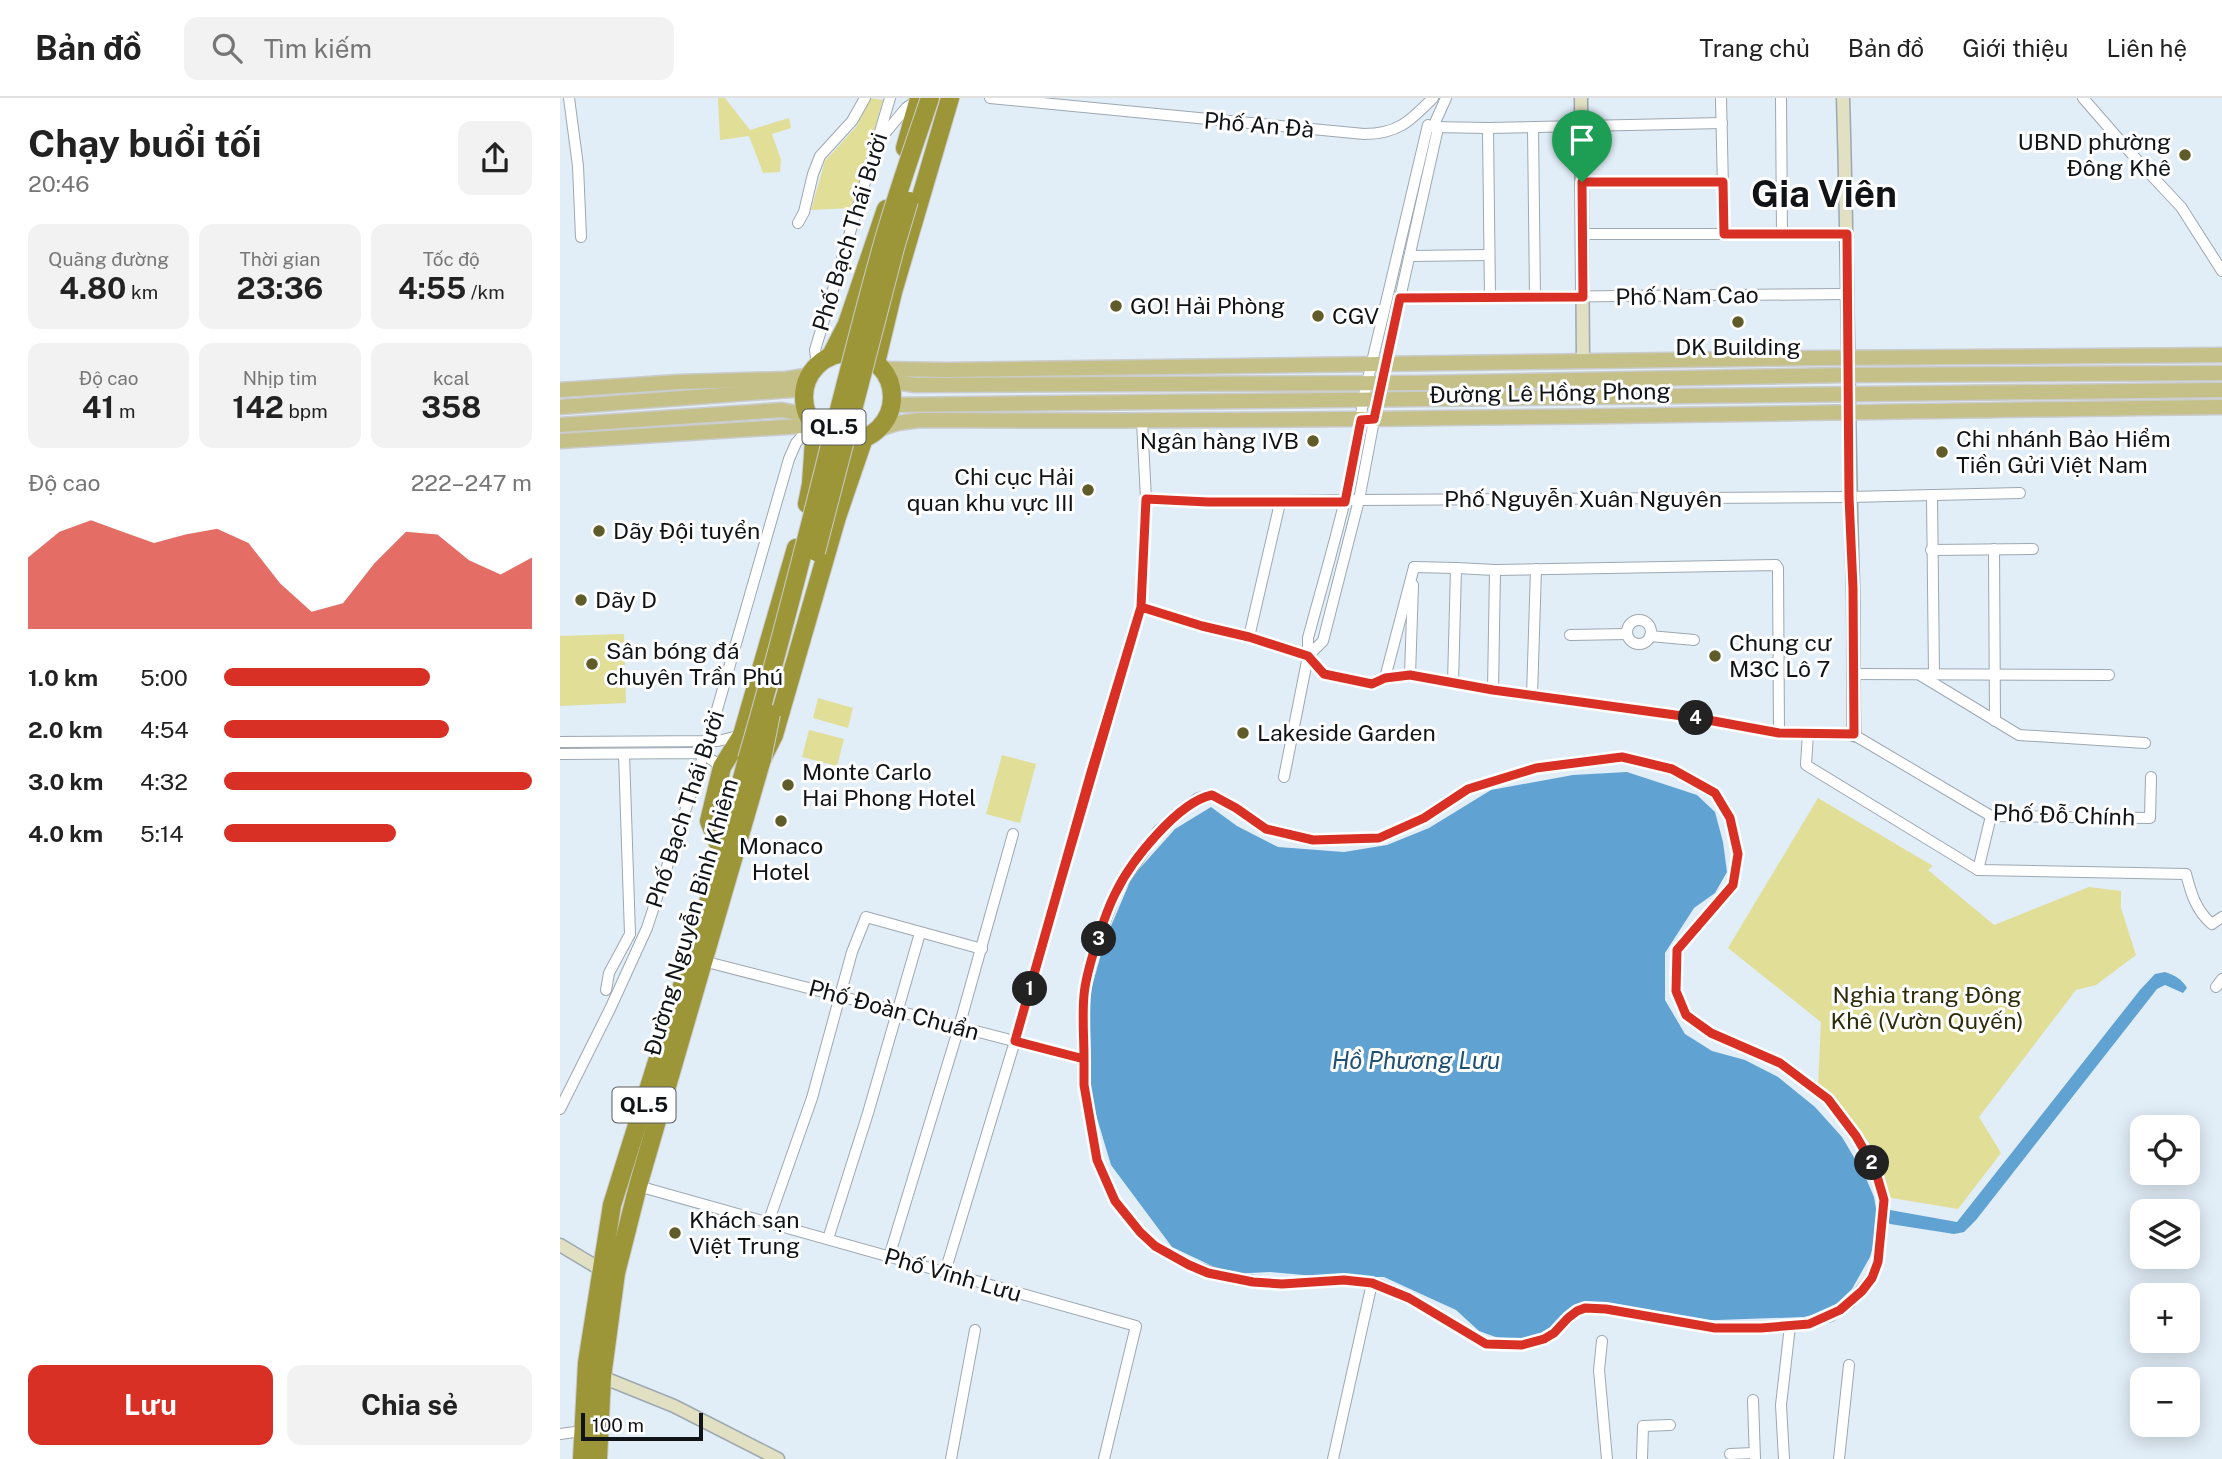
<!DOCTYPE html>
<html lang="vi">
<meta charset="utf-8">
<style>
:root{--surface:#fff;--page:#f2f2f2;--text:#222;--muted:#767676;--line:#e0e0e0;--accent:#d93025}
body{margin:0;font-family:"Public Sans",sans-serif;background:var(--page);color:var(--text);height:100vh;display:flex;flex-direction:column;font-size:26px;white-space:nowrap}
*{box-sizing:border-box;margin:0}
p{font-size:23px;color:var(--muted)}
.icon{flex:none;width:38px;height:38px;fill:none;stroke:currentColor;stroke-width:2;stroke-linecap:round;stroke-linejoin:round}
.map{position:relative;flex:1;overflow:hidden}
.side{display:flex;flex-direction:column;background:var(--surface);width:560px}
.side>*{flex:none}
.controls{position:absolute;left:1570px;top:1017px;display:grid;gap:14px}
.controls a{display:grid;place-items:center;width:70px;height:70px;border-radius:14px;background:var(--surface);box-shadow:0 4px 18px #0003;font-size:35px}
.scale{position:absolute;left:21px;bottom:18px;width:122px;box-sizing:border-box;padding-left:7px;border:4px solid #101417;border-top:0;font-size:19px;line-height:24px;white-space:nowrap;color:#101417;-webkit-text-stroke:5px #fff;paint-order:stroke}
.pin{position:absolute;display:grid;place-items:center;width:60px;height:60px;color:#fff;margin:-72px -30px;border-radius:50% 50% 50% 0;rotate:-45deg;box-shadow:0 0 7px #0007}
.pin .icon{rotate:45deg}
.km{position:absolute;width:35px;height:35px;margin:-18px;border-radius:50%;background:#222;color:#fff;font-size:19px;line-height:35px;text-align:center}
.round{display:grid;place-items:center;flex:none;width:74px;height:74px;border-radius:14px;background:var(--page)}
.overview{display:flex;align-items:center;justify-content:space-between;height:119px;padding:0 28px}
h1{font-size:38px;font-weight:700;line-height:52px}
.figures{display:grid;grid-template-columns:repeat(3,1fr);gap:10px;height:119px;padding:7px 28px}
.figures div{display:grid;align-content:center;border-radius:14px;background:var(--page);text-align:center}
.figures b{font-size:30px;font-weight:700}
.figures small{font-size:19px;font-weight:400}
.figures p{font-size:19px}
.chart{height:196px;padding:14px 28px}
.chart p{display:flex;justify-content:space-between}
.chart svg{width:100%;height:126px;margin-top:7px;fill:var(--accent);opacity:.7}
.cta{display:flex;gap:14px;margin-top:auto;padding:14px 28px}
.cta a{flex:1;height:80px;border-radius:14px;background:var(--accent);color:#fff;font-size:28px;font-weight:700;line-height:80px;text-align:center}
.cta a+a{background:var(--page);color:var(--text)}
ul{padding:0 28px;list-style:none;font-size:23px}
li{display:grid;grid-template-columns:112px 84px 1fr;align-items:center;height:52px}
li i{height:18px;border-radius:9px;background:var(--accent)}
header{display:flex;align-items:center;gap:42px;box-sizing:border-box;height:98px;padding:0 35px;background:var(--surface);border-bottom:2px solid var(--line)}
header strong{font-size:33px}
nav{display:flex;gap:38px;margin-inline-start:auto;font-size:24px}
.search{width:490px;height:63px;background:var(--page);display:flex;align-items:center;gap:18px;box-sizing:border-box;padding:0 24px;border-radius:14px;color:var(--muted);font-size:26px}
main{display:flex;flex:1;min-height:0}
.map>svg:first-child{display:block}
.green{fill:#e1de97}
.water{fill:#60a3d3}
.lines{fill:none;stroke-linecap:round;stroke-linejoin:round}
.street-casing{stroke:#9da8b1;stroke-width:12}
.secondary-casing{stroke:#9da8b1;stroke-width:15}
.primary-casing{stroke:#cacbcc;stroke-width:17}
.highway-casing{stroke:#cacbcc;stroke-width:20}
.street{stroke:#fff;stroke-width:10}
.secondary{stroke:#e1e0c3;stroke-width:12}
.primary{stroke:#c4c088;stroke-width:14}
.highway{stroke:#9c9638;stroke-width:18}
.highway-bridge-casing{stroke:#cacbcc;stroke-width:20;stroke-linecap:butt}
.highway-bridge{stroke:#9c9638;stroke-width:18}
.route-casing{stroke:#fff;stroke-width:14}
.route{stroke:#d93025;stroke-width:9}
.poi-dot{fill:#5f5c29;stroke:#fff;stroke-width:2.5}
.labels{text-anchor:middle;stroke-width:6;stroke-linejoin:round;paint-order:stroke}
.shield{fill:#fff;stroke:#585a5d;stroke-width:2}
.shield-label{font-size:21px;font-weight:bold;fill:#101417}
.street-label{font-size:23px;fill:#101417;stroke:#fff}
.poi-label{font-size:23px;fill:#101417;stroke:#fff;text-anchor:start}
.park-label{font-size:23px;fill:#2e2c09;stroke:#fff}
.water-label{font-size:24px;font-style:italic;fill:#1f5172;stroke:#fff}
.town-label{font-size:37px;font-weight:bold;fill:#101417;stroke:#fff}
</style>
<header>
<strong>Bản đồ</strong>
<div class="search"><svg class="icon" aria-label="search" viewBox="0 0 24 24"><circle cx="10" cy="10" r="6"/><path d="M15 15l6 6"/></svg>Tìm kiếm</div>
<nav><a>Trang chủ</a><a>Bản đồ</a><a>Giới thiệu</a><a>Liên hệ</a></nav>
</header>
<main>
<section class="side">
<div class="overview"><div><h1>Chạy buổi tối</h1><p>20:46</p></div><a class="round"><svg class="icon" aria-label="share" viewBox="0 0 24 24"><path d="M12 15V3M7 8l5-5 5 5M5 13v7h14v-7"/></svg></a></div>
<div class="figures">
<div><p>Quãng đường</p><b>4.80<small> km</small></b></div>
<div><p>Thời gian</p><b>23:36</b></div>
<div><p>Tốc độ</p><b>4:55<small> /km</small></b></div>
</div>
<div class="figures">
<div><p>Độ cao</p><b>41<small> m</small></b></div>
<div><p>Nhịp tim</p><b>142<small> bpm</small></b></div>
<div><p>kcal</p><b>358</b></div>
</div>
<div class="chart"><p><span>Độ cao</span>222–247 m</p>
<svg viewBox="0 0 160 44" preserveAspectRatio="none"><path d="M0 44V19L10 10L20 6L30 10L40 14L50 11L60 9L70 14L80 28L90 38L100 35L110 21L120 10L130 11L140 20L150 25L160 19V44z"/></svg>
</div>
<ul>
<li><b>1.0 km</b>5:00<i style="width:67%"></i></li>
<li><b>2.0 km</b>4:54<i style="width:73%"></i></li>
<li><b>3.0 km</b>4:32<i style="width:100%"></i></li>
<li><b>4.0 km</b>5:14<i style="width:56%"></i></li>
</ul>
<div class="cta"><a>Lưu</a><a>Chia sẻ</a></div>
</section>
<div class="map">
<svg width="1662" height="1361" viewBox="0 0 1662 1361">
<rect width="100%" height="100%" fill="#e1edf7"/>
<g class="green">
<path d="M 158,0 L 165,0 L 190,32 L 229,20 L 231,30 L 212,36 L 221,62 L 220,74 L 203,75 L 189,38 L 160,42 Z"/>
<path d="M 310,0 L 323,2 L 291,110 L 251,112 L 265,63 L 296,29 Z"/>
<path d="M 64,536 L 66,605 L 0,608 L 0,538 Z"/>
<path d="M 258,600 L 293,610 L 288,630 L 253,620 Z"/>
<path d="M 249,632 L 284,641 L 277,668 L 242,659 Z"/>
<path d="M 442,657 L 476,666 L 460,725 L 426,716 Z"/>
<path d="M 1258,700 L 1373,768 L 1368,772 L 1434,827 L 1529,789 L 1561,793 L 1561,810 L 1576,857 L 1536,887 L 1516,892 L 1419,1019 L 1441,1055 L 1398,1111 L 1326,1099 L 1308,1043 L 1258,988 L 1261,924 L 1168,850 Z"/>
</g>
<g class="water">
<path d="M 1067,674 L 1137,697 L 1155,714 L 1163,744 L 1167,774 L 1155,795 L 1134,810 L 1105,855 L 1105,902 L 1125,936 L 1152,953 L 1185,962 L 1218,979 L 1255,1009 L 1282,1039 L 1305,1078 L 1314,1099 L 1319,1127 L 1310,1159 L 1292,1191 L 1269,1213 L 1244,1219 L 1130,1223 L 1023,1206 L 986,1236 L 964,1243 L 944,1242 L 919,1233 L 896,1212 L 824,1179 L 766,1179 L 710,1174 L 669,1176 L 612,1149 L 551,1067 L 528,990 L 529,899 L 545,842 L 572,779 L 615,731 L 651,709 L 677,728 L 718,749 L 784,754 L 827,747 L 869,730 L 931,692 L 1013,677 Z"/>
<path d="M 1605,874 C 1614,877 1622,881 1627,890 L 1623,895 L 1605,887 L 1597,891 L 1416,1122 L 1404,1134 L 1394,1136 L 1330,1126 L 1324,1121 L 1324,1116 L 1330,1112 L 1397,1124 L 1580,892 L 1595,876 Z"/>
</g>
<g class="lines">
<defs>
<g id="street">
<path d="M 9,0 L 18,68 L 21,139"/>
<path d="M 430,0 L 804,36 C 838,36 850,23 873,0"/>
<path d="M 1161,0 L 1164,136"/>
<path d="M 1221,0 L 1222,137"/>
<path d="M 1523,0 L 1577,62 L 1621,109 L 1662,173"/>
<path d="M 872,29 L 928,30 L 1162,25"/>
<path d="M 873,29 L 886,0"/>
<path d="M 973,29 L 975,199"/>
<path d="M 928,30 L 930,200"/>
<path d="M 321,40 L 346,10 L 356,3"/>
<path d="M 1022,84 L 1163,84"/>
<path d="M 238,125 L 244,114 L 253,76 L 260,58 L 292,23 L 305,0"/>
<path d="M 1022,136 L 1287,136"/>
<path d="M 850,158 L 929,157"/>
<path d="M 840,200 L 1288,196"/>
<path d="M 257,268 L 255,252 L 261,232 L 330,0"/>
<path d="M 1372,397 L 1374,577"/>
<path d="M 586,401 L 648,404 L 799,402 L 1289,399 L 1460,395"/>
<path d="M 1434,451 L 1435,623"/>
<path d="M 1371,452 L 1473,451"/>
<path d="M 854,469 L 896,470 L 893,585"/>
<path d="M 896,470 L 935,472 L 933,592"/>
<path d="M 935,472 L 1216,467 L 1218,470 L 1219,635"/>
<path d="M 581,509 L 642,528 L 689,539 L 748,558 L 764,576 L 812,586 L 825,580 L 850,577 L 933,592 L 1137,620 L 1219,635 L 1294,637 L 1431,718 L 1590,720 L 1591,679"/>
<circle cx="1079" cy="534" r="12"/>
<path d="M 1010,537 L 1067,536"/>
<path d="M 1090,538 L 1134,542"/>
<path d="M 689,539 L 720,405"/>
<path d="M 748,558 L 763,543 L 799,402 L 821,285 L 878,30"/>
<path d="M 1293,576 L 1549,577"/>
<path d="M 850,577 L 853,487"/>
<path d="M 1360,577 L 1459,637 L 1585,645"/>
<path d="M 825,580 L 854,469"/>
<path d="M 972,598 L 976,471"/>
<path d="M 1248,635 L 1246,667 L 1418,772 L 1626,776 C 1631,795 1636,813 1652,826 L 1662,819"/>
<path d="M 0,644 L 158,643 L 182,637"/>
<path d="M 0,656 L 142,655 L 162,669"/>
<path d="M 1062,659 L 1112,671 L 1155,695 L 1170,720 L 1178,756 L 1173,787 L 1117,852 L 1116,893 L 1126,917 L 1151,935 L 1220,965 L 1268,1001 L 1295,1038 L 1316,1071 L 1324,1102 L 1318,1164 L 1312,1179 L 1290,1205 L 1271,1218 L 1249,1225 L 1201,1230 L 1155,1230 L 1046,1211 L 1025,1210 L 1017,1213 L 994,1235 L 984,1241 L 962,1247 L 926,1246 L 849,1200 L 820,1187 L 784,1182 L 721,1186 L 671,1180 L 629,1167 L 595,1148 L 580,1134 L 555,1103 L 537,1062 L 524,987 L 524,895 L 535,851 L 556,794 L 598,733 L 638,700 L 652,697 L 676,710 L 706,731 L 753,742 L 819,740 L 864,720 L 908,691 L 976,670 Z"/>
<path d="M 724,679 L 748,558 L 748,540 C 769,462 794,383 803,302 L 868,27"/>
<path d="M 1418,772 L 1431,718"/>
<path d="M 143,863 L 524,961"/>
<path d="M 1656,889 L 1662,881"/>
<path d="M 46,892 L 49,875 L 70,836 L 64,656"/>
<path d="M 0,1011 L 50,911 L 87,830 L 148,643 L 229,361 L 236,345 L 253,326"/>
<path d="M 78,1088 L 576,1228 L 544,1361"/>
<path d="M 208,1125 L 252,1000 L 292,854 L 306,819 L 422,851"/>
<path d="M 268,1141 L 308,1015 L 360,835"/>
<path d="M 329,1159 L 399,929 L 453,736"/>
<path d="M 385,1174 L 455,943 L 531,674 L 581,509 L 586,401 L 582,323"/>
<path d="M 1042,1243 L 1039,1272 L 1047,1361"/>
<path d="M 1193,1302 L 1195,1361"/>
<path d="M 0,1336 L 22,1333"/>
<path d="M 1170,1356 L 1194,1355"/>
<path d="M 391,1361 L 415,1232"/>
<path d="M 773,1361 L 812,1185"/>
<path d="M 1082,1361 L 1083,1328 L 1110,1327"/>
<path d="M 1224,1361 L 1221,1307 L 1230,1228"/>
<path d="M 1279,1361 L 1289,1267"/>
</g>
<g id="secondary">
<path d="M 1021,0 L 1023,263"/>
<path d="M 1283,0 C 1288,163 1288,325 1293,488 C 1294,537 1293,587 1294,637"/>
<path d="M 0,1147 L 40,1171"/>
<path d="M 42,1279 L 114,1308 L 218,1361"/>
</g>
<g id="primary">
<path d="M 323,271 L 387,272 L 1258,260 L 1662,257"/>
<path d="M 329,283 L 355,287 L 859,285 L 1288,277 L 1662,275"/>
<path d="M 0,292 L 119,284 L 226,281 L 251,277"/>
<path d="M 332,307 L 1662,292"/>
<path d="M 0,309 L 245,291"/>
<path d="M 0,327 L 222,312 L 237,315 L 250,321"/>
<path d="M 319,331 L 338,325 L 360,322 C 794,325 1228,314 1662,309"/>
<path d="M 0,343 L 242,328 L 252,324"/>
</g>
<g id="highway">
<path d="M 345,50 L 359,0"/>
<circle cx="288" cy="299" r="44"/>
<path d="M 270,259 L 287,226 L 326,111"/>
<path d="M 316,265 L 333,194 L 390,0"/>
<path d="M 247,406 L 251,386 L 255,328"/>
<path d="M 162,755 L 149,723 L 162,669 L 182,637"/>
<path d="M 22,1361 L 27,1265 L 52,1107 L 105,938 L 136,847 L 168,734 L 187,661 L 182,637 L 236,450"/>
<path d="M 38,1361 L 42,1279 L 56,1175 L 78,1088 L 202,661 L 214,637 L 277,419 L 304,340"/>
</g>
</defs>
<use href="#street" class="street-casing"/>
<use href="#secondary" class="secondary-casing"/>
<use href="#primary" class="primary-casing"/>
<use href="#highway" class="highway-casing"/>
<use href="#street" class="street"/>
<use href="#secondary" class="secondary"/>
<use href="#primary" class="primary"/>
<use href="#highway" class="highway"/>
<defs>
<g id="highway-bridge">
<path d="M 256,454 L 335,150 L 349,103"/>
<path d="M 187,661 C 237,492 274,321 321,152 C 335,101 353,50 370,0"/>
<path d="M 202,661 L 211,616"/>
</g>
</defs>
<use href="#highway-bridge" class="highway-bridge-casing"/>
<use href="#highway-bridge" class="highway-bridge"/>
</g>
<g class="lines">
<defs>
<path id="route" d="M 1022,84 L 1023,199 L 840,200 L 814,321 L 801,322 L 785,404 L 648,404 L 586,401 L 581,509 L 531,674 L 455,943 L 524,961 L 524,987 L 537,1062 L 555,1103 L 580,1134 L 595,1148 L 629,1167 L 648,1175 L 693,1184 L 722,1186 L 784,1182 L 812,1185 L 849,1200 L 926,1246 L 962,1247 L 984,1241 L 994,1235 L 1008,1220 L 1017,1213 L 1025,1210 L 1046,1211 L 1155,1230 L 1201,1230 L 1249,1226 L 1280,1212 L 1302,1193 L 1312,1180 L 1318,1164 L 1324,1102 L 1315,1071 L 1296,1038 L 1268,1001 L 1220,965 L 1151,935 L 1126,917 L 1116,893 L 1117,852 L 1173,787 L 1178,756 L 1170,720 L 1155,695 L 1112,671 L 1062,659 L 976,670 L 908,691 L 864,720 L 819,740 L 753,742 L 706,731 L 676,710 L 652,697 C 618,704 571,763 556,794 C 545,815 526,873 524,897 C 522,918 524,940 524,961 L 455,943 C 496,798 538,654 581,509 L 642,528 L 689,539 L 748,558 L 764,576 L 812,586 L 825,580 L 850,577 L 933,592 L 1137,620 L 1219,635 L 1294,636 L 1293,490 L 1289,399 L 1287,136 L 1164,136 L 1163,84 L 1022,84"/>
</defs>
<use href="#route" class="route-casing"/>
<use href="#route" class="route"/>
</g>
<g class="poi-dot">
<circle cx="1625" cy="57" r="7"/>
<circle cx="556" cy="208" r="7"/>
<circle cx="758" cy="218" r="7"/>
<circle cx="1178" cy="224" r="7"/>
<circle cx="753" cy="343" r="7"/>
<circle cx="1382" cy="354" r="7"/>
<circle cx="528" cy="392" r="7"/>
<circle cx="39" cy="433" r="7"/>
<circle cx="21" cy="502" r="7"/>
<circle cx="1155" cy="558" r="7"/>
<circle cx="32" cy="566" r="7"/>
<circle cx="683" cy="635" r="7"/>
<circle cx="228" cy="687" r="7"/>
<circle cx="221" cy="723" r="7"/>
<circle cx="115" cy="1135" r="7"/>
</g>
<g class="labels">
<g class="shield">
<rect x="242.5" y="311.5" width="63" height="35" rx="5"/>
<rect x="52.5" y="989.5" width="63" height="35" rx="5"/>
</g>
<g class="shield-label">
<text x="274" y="336">QL.5</text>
<text x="84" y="1014">QL.5</text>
</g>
<g class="street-label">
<text transform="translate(699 27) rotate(5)" y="8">Phố An Đà</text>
<text transform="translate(290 134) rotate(-73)" y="8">Phố Bạch Thái Bưởi</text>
<text transform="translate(1127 198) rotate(-1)" y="8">Phố Nam Cao</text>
<text transform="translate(990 295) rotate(-1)" y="8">Đường Lê Hồng Phong</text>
<text x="1023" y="409">Phố Nguyễn Xuân Nguyên</text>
<text transform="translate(125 711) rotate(-72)" y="8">Phố Bạch Thái Bưởi</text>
<text transform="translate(1504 717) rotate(2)" y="8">Phố Đỗ Chính</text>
<text transform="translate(131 819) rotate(-74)" y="8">Đường Nguyễn Bỉnh Khiêm</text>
<text transform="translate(334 912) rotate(15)" y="8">Phố Đoàn Chuẩn</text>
<text transform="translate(393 1177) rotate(16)" y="8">Phố Vĩnh Lưu</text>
</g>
<g class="poi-label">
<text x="1611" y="52" text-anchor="end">UBND phường<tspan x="1611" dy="26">Đông Khê</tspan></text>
<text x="570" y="216">GO! Hải Phòng</text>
<text x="772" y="226">CGV</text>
<text x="1178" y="257" text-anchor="middle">DK Building</text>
<text x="1396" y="349">Chi nhánh Bảo Hiểm<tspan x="1396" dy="26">Tiền Gửi Việt Nam</tspan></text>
<text x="739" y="351" text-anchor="end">Ngân hàng IVB</text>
<text x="514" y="387" text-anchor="end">Chi cục Hải<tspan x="514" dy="26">quan khu vực III</tspan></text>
<text x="53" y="441">Dãy Đội tuyển</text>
<text x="35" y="510">Dãy D</text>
<text x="1169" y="553">Chung cư<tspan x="1169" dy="26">M3C Lô 7</tspan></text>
<text x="46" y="561">Sân bóng đá<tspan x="46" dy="26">chuyên Trần Phú</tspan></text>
<text x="697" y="643">Lakeside Garden</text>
<text x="242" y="682">Monte Carlo<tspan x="242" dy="26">Hai Phong Hotel</tspan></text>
<text x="221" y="756" text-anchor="middle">Monaco<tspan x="221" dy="26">Hotel</tspan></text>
<text x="129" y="1130">Khách sạn<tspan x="129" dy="26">Việt Trung</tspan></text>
</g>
<g class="park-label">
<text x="1367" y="905">Nghia trang Đông<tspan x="1367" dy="26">Khê (Vườn Quyến)</tspan></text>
</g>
<g class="water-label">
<text x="856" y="971">Hồ Phương Lưu</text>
</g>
<g class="town-label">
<text x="1264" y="109">Gia Viên</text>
</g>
</g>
</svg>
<div class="controls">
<a><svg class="icon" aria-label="locate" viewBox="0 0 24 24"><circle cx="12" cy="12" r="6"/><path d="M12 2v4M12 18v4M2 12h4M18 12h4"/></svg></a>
<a><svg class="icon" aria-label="layers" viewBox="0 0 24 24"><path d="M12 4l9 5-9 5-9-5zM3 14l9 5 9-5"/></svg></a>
<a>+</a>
<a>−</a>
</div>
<div class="scale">100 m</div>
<div class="pin" style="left:1022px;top:84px;background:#1e9e55"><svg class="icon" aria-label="arrive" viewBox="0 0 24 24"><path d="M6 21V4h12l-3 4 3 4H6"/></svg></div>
<b class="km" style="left:470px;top:891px">1</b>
<b class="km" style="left:1312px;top:1065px">2</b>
<b class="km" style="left:539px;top:841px">3</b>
<b class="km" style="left:1136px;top:620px">4</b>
</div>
</main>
